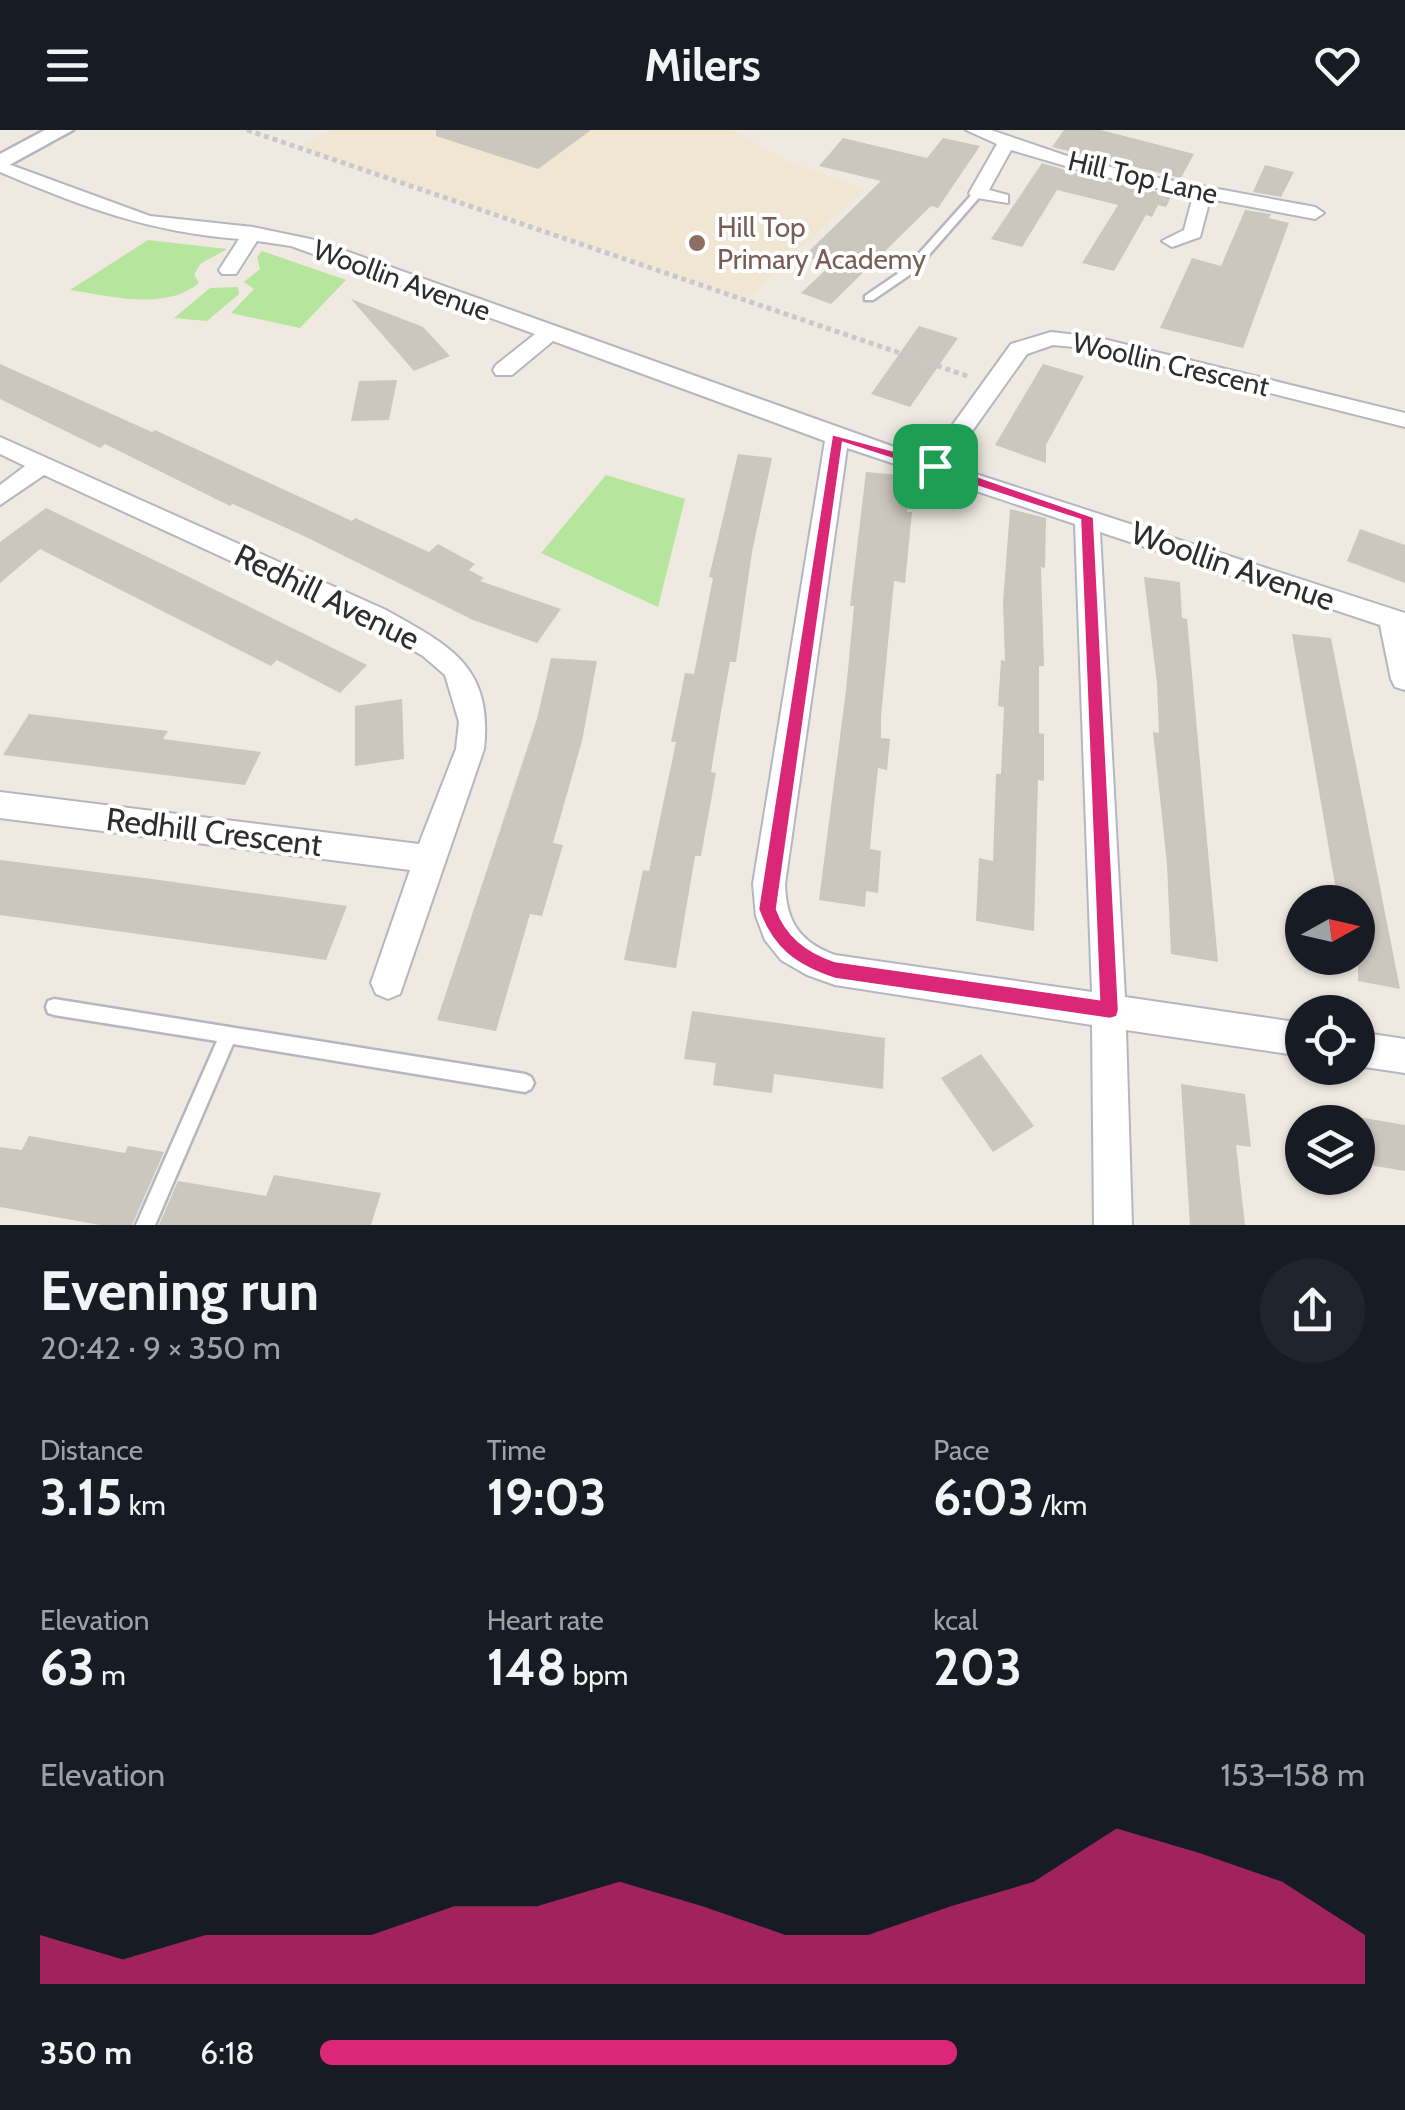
<!DOCTYPE html>
<meta charset="utf-8">
<style>
:root{--surface:#171b24;--page:#20242c;--text:#f1f3f6;--muted:#9ea1a6;--accent:#db2777}
body{margin:0;font-family:Cabin,sans-serif;background:var(--page);color:var(--text);height:100vh;display:flex;flex-direction:column;font-size:38px;white-space:nowrap}
*{box-sizing:border-box;margin:0}
p{font-size:32px;color:var(--muted)}
.icon{flex:none;width:55px;height:55px;fill:none;stroke:currentColor;stroke-width:2;stroke-linecap:round;stroke-linejoin:round}
.map{position:relative;height:1095px;overflow:hidden}
.panel{display:flex;flex-direction:column;background:var(--surface);flex:1}
.panel>*{flex:none}
.needle{width:65px;rotate:82deg}
.buttons{position:absolute;left:1285px;top:755px;display:grid;gap:20px}
.buttons a{display:grid;place-items:center;width:90px;height:90px;border-radius:50%;background:var(--surface);box-shadow:0 2px 8px #0004;font-size:50px}
.pin{position:absolute;display:grid;place-items:center;width:85px;height:85px;color:#fff;margin:-42px;border-radius:20px;box-shadow:0 5px 15px #0006}
.round{display:grid;place-items:center;flex:none;width:105px;height:105px;border-radius:52px;background:var(--page)}
.head{display:flex;align-items:center;justify-content:space-between;height:170px;padding:0 40px}
h1{font-size:55px;font-weight:700;line-height:75px}
.stats{display:grid;grid-template-columns:repeat(3,1fr);gap:15px;height:170px;padding:10px 40px}
.stats div{display:grid;align-content:center}
.stats b{font-size:50px;font-weight:700}
.stats small{font-size:28px;font-weight:400}
.stats p{font-size:28px}
.chart{height:280px;padding:20px 40px}
.chart p{display:flex;justify-content:space-between}
.chart svg{width:100%;height:180px;margin-top:10px;fill:var(--accent);opacity:.7}
ul{padding:0 40px;list-style:none;font-size:32px}
li{display:grid;grid-template-columns:160px 120px 1fr;align-items:center;height:75px}
li i{height:25px;border-radius:12px;background:var(--accent)}
header{display:flex;justify-content:space-between;align-items:center;height:130px;padding:0 40px;background:var(--surface);font-size:45px;font-weight:700}
.map>svg:first-child{display:block}
.education{fill:#f0e6d1}
.green{fill:#b6e59e}
.building{fill:#cbc7bf}
.lines{fill:none;stroke-linecap:round;stroke-linejoin:round}
.service-casing{stroke:#b4b7c1;stroke-width:5}
.minor-casing{stroke:#b4b7c1;stroke-width:4}
.tertiary-casing{stroke:#b4b7c1;stroke-width:5}
.path{stroke:#c9c9c9;stroke-width:5;stroke-dasharray:5 4;stroke-linecap:butt}
.service{fill:#fff;fill-rule:evenodd}
.minor{fill:#fff;fill-rule:evenodd}
.tertiary{fill:#fff;fill-rule:evenodd}
.route{fill:#db2777;stroke:#fff;stroke-width:2.5;fill-rule:evenodd}
.education-dot{fill:#8d6e63;stroke:#fff;stroke-width:4}
.labels{text-anchor:middle;stroke-width:8;stroke-linejoin:round;paint-order:stroke}
.far-street-label{font-size:28px;fill:#2e2e2e;stroke:#fff}
.far-education-label{font-size:28px;fill:#785e54;stroke:#fff;text-anchor:start}
.street-label{font-size:32px;fill:#2e2e2e;stroke:#fff}
</style>
<header><svg class="icon" aria-label="menu" viewBox="0 0 24 24"><path d="M4 6h16M4 12h16M4 18h16"/></svg>Milers<svg class="icon" aria-label="heart" viewBox="0 0 24 24"><path d="M12 20l-8-8c-3-5 5-10 8-4 3-6 11-1 8 4z"/></svg></header>
<div class="map">
<svg width="1405" height="1095" viewBox="0 0 1405 1095">
<rect width="100%" height="100%" fill="#efe9e1"/>
<path class="education" d="M 330,0 L 731,0 L 789,32 L 864,59 L 748,168 L 301,17 Z"/>
<g class="green">
<path d="M 148,110 L 227,119 L 200,134 L 194,145 L 199,153 C 166,181 109,166 70,160 Z"/>
<path d="M 262,121 L 346,150 L 300,198 L 231,183 L 254,159 L 244,152 L 260,139 L 257,127 Z"/>
<path d="M 238,157 L 239,164 L 207,191 L 174,188 L 210,158 Z"/>
<path d="M 606,345 L 685,369 L 658,477 L 541,423 Z"/>
</g>
<g class="building">
<path d="M 436,0 L 591,0 L 538,39 L 436,6 Z"/>
<path d="M 1064,0 L 1101,0 L 1194,24 L 1181,48 L 1052,17 Z"/>
<path d="M 843,8 L 927,28 L 943,8 L 980,16 L 938,78 L 931,76 L 831,174 L 801,163 L 831,135 L 804,126 L 881,51 L 819,36 Z"/>
<path d="M 1042,33 L 1092,48 L 1172,65 L 1166,77 L 1158,75 L 1152,87 L 1146,85 L 1114,141 L 1082,133 L 1118,75 L 1057,60 L 1022,117 L 991,109 Z"/>
<path d="M 1265,35 L 1294,42 L 1281,67 L 1253,62 Z"/>
<path d="M 1245,80 L 1271,84 L 1269,88 L 1289,93 L 1243,218 L 1160,198 L 1192,128 L 1221,136 Z"/>
<path d="M 351,169 L 423,197 L 450,226 L 414,241 Z"/>
<path d="M 919,196 L 958,208 L 910,277 L 871,264 Z"/>
<path d="M 0,234 L 152,302 L 155,300 L 352,391 L 355,388 L 429,422 L 438,414 L 475,434 L 469,440 L 484,448 L 480,451 L 561,479 L 537,513 L 473,490 L 304,406 L 233,374 L 230,376 L 105,314 L 100,318 L 0,269 Z"/>
<path d="M 1043,234 L 1084,246 L 1046,315 L 1046,333 L 995,315 Z"/>
<path d="M 397,250 L 389,290 L 351,291 L 359,251 Z"/>
<path d="M 738,324 L 772,328 L 752,422 L 736,532 L 730,532 L 721,582 L 711,642 L 716,643 L 701,726 L 695,726 L 676,838 L 624,830 L 643,740 L 649,741 L 676,612 L 671,612 L 685,543 L 694,544 L 713,448 L 709,447 Z"/>
<path d="M 866,342 L 900,345 L 898,371 L 908,372 L 907,382 L 912,382 L 905,453 L 894,451 L 881,586 L 881,608 L 890,609 L 887,640 L 878,638 L 872,695 L 870,719 L 881,721 L 878,763 L 866,761 L 865,777 L 819,770 L 846,560 L 854,476 L 850,476 Z"/>
<path d="M 46,378 L 183,444 L 367,535 L 340,563 L 277,530 L 271,536 L 40,419 L 0,453 L 0,412 Z"/>
<path d="M 1010,379 L 1046,388 L 1045,438 L 1041,437 L 1044,536 L 1039,536 L 1039,603 L 1044,604 L 1044,651 L 1038,650 L 1034,801 L 976,791 L 979,728 L 993,731 L 996,644 L 1001,644 L 1004,577 L 998,576 L 1001,530 L 1005,531 L 1003,472 Z"/>
<path d="M 1360,399 L 1405,415 L 1405,453 L 1347,431 Z"/>
<path d="M 1144,447 L 1180,452 L 1182,488 L 1187,489 L 1218,832 L 1171,824 L 1167,734 L 1153,602 L 1159,603 L 1157,553 Z"/>
<path d="M 1292,504 L 1331,508 L 1400,859 L 1358,851 L 1358,772 L 1338,772 Z"/>
<path d="M 551,528 L 597,531 L 582,611 L 553,713 L 563,715 L 542,786 L 530,784 L 496,901 L 437,890 L 537,589 Z"/>
<path d="M 402,569 L 404,629 L 355,636 L 355,576 Z"/>
<path d="M 29,584 L 168,601 L 163,609 L 261,622 L 245,655 L 3,625 Z"/>
<path d="M 0,730 L 152,749 L 347,776 L 326,830 L 0,785 Z"/>
<path d="M 692,881 L 885,908 L 883,959 L 774,944 L 772,963 L 713,955 L 716,933 L 684,929 Z"/>
<path d="M 981,924 L 1034,996 L 993,1022 L 941,948 Z"/>
<path d="M 1181,954 L 1245,964 L 1251,1017 L 1236,1015 L 1245,1095 L 1190,1095 Z"/>
<path d="M 1358,987 L 1405,995 L 1405,1041 L 1358,1033 Z"/>
<path d="M 29,1006 L 125,1023 L 128,1016 L 164,1022 L 132,1095 L 100,1095 L 0,1077 L 0,1017 L 22,1020 Z"/>
<path d="M 274,1045 L 381,1063 L 371,1095 L 159,1095 L 178,1051 L 266,1066 Z"/>
</g>
<g class="lines">
<defs>
<g id="service">
<path d="M 975,61 L 983,63 L 914,142 L 873,170 L 865,170 L 865,166 L 906,138 Z"/>
<path d="M 54,869 L 525,944 L 531,947 L 534,953 L 531,959 L 525,962 L 233,914 L 155,1095 L 136,1095 L 217,911 L 54,885 L 48,883 L 46,877 L 48,871 Z"/>
</g>
<g id="minor">
<path d="M 966,0 L 991,0 L 1064,25 L 1142,45 L 1315,77 L 1324,83 L 1315,89 L 1210,69 L 1200,107 L 1172,117 L 1162,111 L 1184,100 L 1193,66 L 1093,44 L 1011,20 L 989,60 L 1008,65 L 1008,73 L 971,67 L 969,63 L 997,14 Z"/>
<path d="M 0,31 L 150,86 L 253,97 L 315,110 L 928,329 L 1011,214 L 1051,202 L 1095,207 L 1405,283 L 1405,297 L 1095,219 L 1053,215 L 1027,224 L 948,335 L 1405,483 L 1405,560 L 1395,557 L 1391,549 L 1380,495 L 1100,402 L 1125,867 L 1302,893 L 1302,926 L 1126,900 L 1132,1095 L 1094,1095 L 1092,895 L 835,855 L 807,845 L 781,830 L 765,810 L 756,786 L 753,754 L 825,311 L 553,211 L 512,245 L 496,245 L 493,240 L 496,235 L 535,204 L 291,116 L 257,111 L 236,144 L 222,144 L 219,140 L 239,109 C 149,102 83,77 0,42 ZM 847,318 L 1075,394 L 1092,862 L 835,825 C 799,812 786,791 785,754 Z"/>
<path d="M 0,307 L 386,480 C 450,516 493,536 484,619 L 400,864 L 388,869 L 376,864 L 371,853 L 410,740 L 0,688 L 0,662 L 419,714 L 456,619 L 459,592 L 445,545 L 423,526 L 368,494 L 44,345 L 0,375 L 0,355 L 25,336 L 0,324 Z"/>
<path d="M 1358,902 L 1405,909 L 1405,943 L 1358,936 Z"/>
</g>
<path id="tertiary" d="M 45,0 L 73,0 L 0,40 L 0,24 Z"/>
</defs>
<use href="#service" class="service-casing"/>
<use href="#minor" class="minor-casing"/>
<use href="#tertiary" class="tertiary-casing"/>
<path class="path" d="M 247,0 L 970,247"/>
<use href="#service" class="service"/>
<use href="#minor" class="minor"/>
<use href="#tertiary" class="tertiary"/>
</g>
<path class="route" d="M 832,304 L 940,333 L 1094,387 L 1119,880 L 1117,887 L 1110,889 L 835,849 C 796,836 772,819 758,779 ZM 843,313 L 1080,390 L 1099,869 L 835,831 C 808,822 787,807 777,779 Z"/>
<circle class="education-dot" cx="697" cy="113" r="10"/>
<g class="labels">
<g class="far-street-label">
<text transform="translate(1143 47) rotate(13)" y="10">Hill Top Lane</text>
<text transform="translate(402 150) rotate(20)" y="10">Woollin Avenue</text>
<text transform="translate(1171 234) rotate(13)" y="10">Woollin Crescent</text>
</g>
<g class="far-education-label">
<text x="717" y="107">Hill Top<tspan x="717" dy="32">Primary Academy</tspan></text>
</g>
<g class="street-label">
<text transform="translate(1233 436) rotate(19)" y="11">Woollin Avenue</text>
<text transform="translate(327 467) rotate(26)" y="11">Redhill Avenue</text>
<text transform="translate(214 702) rotate(7)" y="11">Redhill Crescent</text>
</g>
</g>
</svg>
<div class="buttons">
<a><svg class="needle" viewBox="-14 -14 28 28"><path d="M0-13l5 13h-10z" fill="#e53935"/><path d="M0 13l5-13h-10z" fill="#9ea1a6"/></svg></a>
<a><svg class="icon" aria-label="locate" viewBox="0 0 24 24"><circle cx="12" cy="12" r="6"/><path d="M12 2v4M12 18v4M2 12h4M18 12h4"/></svg></a>
<a><svg class="icon" aria-label="layers" viewBox="0 0 24 24"><path d="M12 4l9 5-9 5-9-5zM3 14l9 5 9-5"/></svg></a>
</div>
<div class="pin" style="left:935px;top:336px;background:#1e9e55"><svg class="icon" aria-label="arrive" viewBox="0 0 24 24"><path d="M6 21V4h12l-3 4 3 4H6"/></svg></div>
</div>
<section class="panel">
<div class="head"><div><h1>Evening run</h1><p>20:42 · 9 × 350 m</p></div><a class="round"><svg class="icon" aria-label="share" viewBox="0 0 24 24"><path d="M12 15V3M7 8l5-5 5 5M5 13v7h14v-7"/></svg></a></div>
<div class="stats">
<div><p>Distance</p><b>3.15<small> km</small></b></div>
<div><p>Time</p><b>19:03</b></div>
<div><p>Pace</p><b>6:03<small> /km</small></b></div>
</div>
<div class="stats">
<div><p>Elevation</p><b>63<small> m</small></b></div>
<div><p>Heart rate</p><b>148<small> bpm</small></b></div>
<div><p>kcal</p><b>203</b></div>
</div>
<div class="chart"><p><span>Elevation</span>153–158 m</p>
<svg viewBox="0 0 160 44" preserveAspectRatio="none"><path d="M0 44V32L10 38L20 32L30 32L40 32L50 25L60 25L70 19L80 25L90 32L100 32L110 25L120 19L130 6L140 12L150 19L160 32V44z"/></svg>
</div>
<ul>
<li><b>350 m</b>6:18<i style="width:61%"></i></li>
</ul>
</section>
